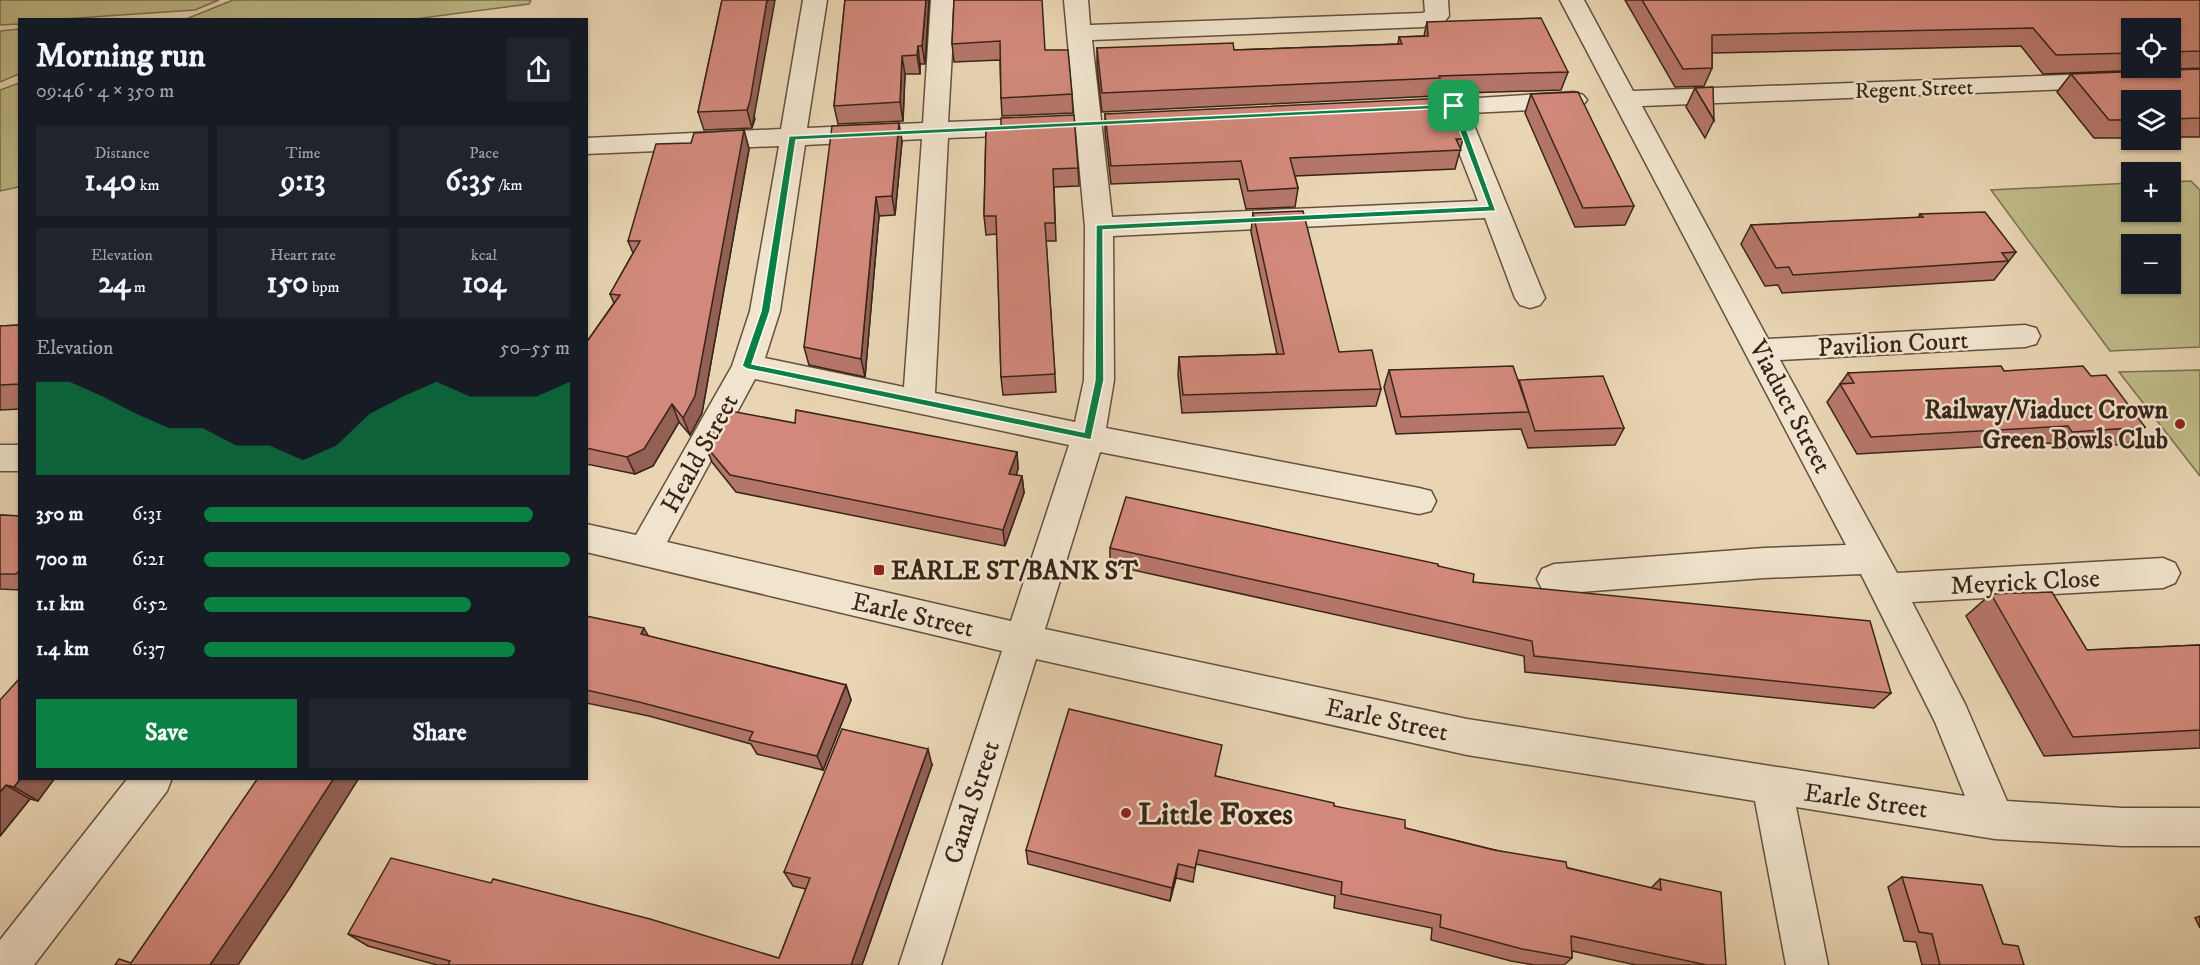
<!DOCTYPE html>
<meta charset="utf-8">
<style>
:root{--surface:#171b24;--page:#20242c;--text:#f1f3f6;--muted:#9ea1a6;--accent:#0b8043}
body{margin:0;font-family:"IM FELL DW Pica",serif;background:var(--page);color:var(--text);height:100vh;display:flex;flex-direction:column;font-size:22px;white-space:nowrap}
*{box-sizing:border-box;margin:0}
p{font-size:20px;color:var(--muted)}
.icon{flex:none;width:33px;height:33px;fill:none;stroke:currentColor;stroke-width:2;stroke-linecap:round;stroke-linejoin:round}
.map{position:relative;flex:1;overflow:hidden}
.drawer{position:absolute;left:18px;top:18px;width:570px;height:762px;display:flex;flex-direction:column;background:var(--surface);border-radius:0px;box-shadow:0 2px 4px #0004}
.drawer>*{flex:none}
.controls{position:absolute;left:2121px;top:18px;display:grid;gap:12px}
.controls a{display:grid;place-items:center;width:60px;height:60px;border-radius:0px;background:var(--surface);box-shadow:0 2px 4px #0004;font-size:30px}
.pin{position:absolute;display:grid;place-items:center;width:51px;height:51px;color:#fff;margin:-26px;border-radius:12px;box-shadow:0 3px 9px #0006}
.round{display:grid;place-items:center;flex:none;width:63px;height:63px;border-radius:0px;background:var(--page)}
.headline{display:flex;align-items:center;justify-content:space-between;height:102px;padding:0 18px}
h1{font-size:33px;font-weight:700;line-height:45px}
.figures{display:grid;grid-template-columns:repeat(3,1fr);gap:9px;height:102px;padding:6px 18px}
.figures div{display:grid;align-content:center;border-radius:0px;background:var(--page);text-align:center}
.figures b{font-size:30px;font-weight:700}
.figures small{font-size:16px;font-weight:400}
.figures p{font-size:16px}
.chart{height:168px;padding:12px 18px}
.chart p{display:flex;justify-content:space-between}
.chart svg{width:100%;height:108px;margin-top:6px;fill:var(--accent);opacity:.7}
.primary-button{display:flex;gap:12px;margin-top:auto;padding:12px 18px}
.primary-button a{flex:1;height:69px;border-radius:0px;background:var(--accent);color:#fff;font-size:24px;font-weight:700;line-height:69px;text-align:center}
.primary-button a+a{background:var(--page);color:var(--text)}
ul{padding:0 18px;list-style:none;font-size:20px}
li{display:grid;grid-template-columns:96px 72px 1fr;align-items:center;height:45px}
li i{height:15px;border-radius:8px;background:var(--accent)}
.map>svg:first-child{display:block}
.green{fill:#bebb88;stroke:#7b7050;stroke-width:1.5;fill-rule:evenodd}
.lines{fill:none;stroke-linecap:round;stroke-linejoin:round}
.minor-casing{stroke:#64503f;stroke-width:3}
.minor{fill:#f1e4ce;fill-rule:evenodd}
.wall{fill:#b5766a;stroke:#382418;stroke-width:1.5;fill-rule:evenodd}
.shaded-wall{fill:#936056;stroke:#382418;stroke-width:1.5}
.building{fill:#d2897b;stroke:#382418;stroke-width:1.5}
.route{fill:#0b8043;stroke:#fff;stroke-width:1.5;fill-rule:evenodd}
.poi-dot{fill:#8f2418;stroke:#f1e4ce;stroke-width:2}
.labels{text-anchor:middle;stroke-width:5;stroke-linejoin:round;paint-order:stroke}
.far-street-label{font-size:22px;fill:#382418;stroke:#f1e4ce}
.street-label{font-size:26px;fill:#382418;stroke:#f1e4ce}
.poi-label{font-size:26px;font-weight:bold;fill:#382418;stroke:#f1e4ce;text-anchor:end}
.near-poi-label{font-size:32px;font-weight:bold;fill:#382418;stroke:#f1e4ce;text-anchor:start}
</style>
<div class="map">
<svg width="2200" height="965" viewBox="0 0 2200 965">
<rect width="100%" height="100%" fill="#e9d5b3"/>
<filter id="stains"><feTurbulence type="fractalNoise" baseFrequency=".00333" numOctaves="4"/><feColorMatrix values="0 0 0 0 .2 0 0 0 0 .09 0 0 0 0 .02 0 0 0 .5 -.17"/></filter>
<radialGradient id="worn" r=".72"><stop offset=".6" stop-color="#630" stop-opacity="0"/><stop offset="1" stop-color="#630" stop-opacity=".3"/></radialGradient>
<g class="green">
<path d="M 0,0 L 219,0 L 195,10 L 62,19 L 20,20 L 19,24 L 0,25 Z"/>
<path d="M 233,0 L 531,0 L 529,4 L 407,20 L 186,19 Z"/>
<path d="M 19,29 L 19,74 L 0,82 L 0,31 Z"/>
<path d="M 19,83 L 19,187 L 0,191 L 0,90 Z"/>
<path d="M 2191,181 L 2200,190 L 2200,347 L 2110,351 L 1991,190 L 2131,183 L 2132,212 L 2170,212 L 2171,182 ZM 2132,244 L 2170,244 L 2170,284 L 2132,284 Z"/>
<path d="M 2200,370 L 2200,476 L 2119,372 Z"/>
</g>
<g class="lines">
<defs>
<g id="minor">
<path d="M 803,0 L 827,0 L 807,128 L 923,123 L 931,0 L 955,0 L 948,122 L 1046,118 L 1055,120 L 1059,126 L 1055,132 L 1046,134 L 948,138 L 935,393 L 1075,422 L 1084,380 L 1085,227 L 1064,0 L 1088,0 L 1090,25 L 1422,13 L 1425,12 L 1424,0 L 1448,0 L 1449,16 L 1445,21 L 1423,27 L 1092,40 L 1112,217 L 1478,201 L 1444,114 L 1406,116 L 1397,113 L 1393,108 L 1397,103 L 1574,92 L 1583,95 L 1587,100 L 1583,105 L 1574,108 L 1469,113 L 1545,298 L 1540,305 L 1530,308 L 1520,305 L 1515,298 L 1485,218 L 1113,236 L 1114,380 L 1106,428 L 1419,488 L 1431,491 L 1436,501 L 1431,511 L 1419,514 L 1100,452 L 1045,629 L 1467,719 L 1965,796 L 1935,722 L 1861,574 L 1764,578 L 1554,594 L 1542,589 L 1537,579 L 1542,569 L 1554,564 L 1764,548 L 1846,545 L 1560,0 L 1584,0 L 1633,91 L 2200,70 L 2200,84 L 1642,106 L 1768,339 L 2025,325 L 2036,328 L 2040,336 L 2036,344 L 2025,347 L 1780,360 L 1897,573 L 2163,558 L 2175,563 L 2180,573 L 2175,583 L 2163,588 L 1912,602 L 1965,704 L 2007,801 L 2122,808 L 2200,808 L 2200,846 L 2122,846 L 1995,839 L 1796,807 L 1828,965 L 1786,965 L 1755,801 L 1467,755 L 1036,659 L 941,965 L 899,965 L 1002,651 L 586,552 L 586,524 L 636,535 L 732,366 L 750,311 L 779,146 L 586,154 L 586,138 L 781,129 ZM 922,139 L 904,387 L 765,358 L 780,311 L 805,145 ZM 755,379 L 1069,445 L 1011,621 L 667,542 Z"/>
<rect x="0" y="445" width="20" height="26"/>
<path d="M 128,778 L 172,778 L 167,791 L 34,965 L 0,965 L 0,940 Z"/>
</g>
</defs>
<use href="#minor" class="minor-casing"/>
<use href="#minor" class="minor"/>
</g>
<g class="wall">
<path d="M 722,0 L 755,119 L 752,128 L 704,130 L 698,112 Z"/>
<path d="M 845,0 L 929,0 L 925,64 L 920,64 L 920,74 L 905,74 L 903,121 L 838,124 L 834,106 Z"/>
<path d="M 954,0 L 1045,50 L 1072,94 L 1073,113 L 1002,116 L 1001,98 L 1000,60 L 954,62 L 952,44 Z"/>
<path d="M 1625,0 L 2200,0 L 2200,68 L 2043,74 L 2021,46 L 1712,53 L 1712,68 L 1704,86 L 1675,87 ZM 2132,28 L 2170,28 L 2170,68 L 2132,68 Z"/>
<path d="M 1427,22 L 1568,72 L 1561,90 L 1435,94 L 1435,96 L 1102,112 L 1097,67 L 1097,48 L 1234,50 L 1398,44 L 1399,37 L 1424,36 Z"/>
<path d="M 2200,69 L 2200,137 L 2170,137 L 2170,100 L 2132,100 L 2132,138 L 2094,138 L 2057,92 L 2071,74 Z"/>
<path d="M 1695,88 L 1714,120 L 1705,138 L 1686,107 Z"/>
<path d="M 1531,94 L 1634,206 L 1625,225 L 1575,227 L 1525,113 Z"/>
<path d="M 1105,114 L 1463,139 L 1455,169 L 1295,176 L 1298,188 L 1295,207 L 1246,209 L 1239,179 L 1111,184 L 1105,132 Z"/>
<path d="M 744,130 L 749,149 L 702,413 L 690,435 L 679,422 L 653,466 L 635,474 L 586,464 L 586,343 L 614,303 L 610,294 L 633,253 L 628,241 L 691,143 Z"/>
<path d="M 986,130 L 1078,168 L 1079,186 L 1054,187 L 1056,241 L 1046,241 L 1056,392 L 1003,395 L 1001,377 L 997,234 L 986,235 L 984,216 Z"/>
<path d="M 902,141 L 895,215 L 879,216 L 865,377 L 809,365 L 804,347 Z"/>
<path d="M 1253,213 L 1339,352 L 1381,389 L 1376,406 L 1182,413 L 1178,375 L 1179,357 L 1277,354 L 1251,232 Z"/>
<path d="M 1920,214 L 2016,252 L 1994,280 L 1782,293 L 1778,285 L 1765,286 L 1741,244 L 1751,225 L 1918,218 Z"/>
<path d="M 20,325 L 20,409 L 0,410 L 0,326 Z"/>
<path d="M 1389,370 L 1518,381 L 1624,428 L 1615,445 L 1528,448 L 1521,429 L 1396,434 L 1384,387 Z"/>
<path d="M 2004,371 L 2091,376 L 2145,427 L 2127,444 L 2054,449 L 2050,443 L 1857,454 L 1827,402 L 1848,373 Z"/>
<path d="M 795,423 L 1017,452 L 1018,469 L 1016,475 L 1022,476 L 1024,493 L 1005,546 L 736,492 L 712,462 L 705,445 Z"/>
<path d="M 0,515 L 20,516 L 20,590 L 0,589 Z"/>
<path d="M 1110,548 L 1438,566 L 1473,582 L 1891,693 L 1874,708 L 1525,672 L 1524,656 L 1110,565 Z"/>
<path d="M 1991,594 L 2087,650 L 2200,645 L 2200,748 L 2044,756 L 1966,616 Z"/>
<path d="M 586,616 L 648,636 L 846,685 L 851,700 L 823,770 L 757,754 L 751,744 L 649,716 L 586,703 Z"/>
<path d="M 20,678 L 38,801 L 30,799 L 0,836 Z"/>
<path d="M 932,765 L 862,965 L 437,965 L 368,946 L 348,934 L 779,958 L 806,889 L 793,886 L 784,872 Z"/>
<path d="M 1216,776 L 1334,806 L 1405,828 L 1651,888 L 1660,879 L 1726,965 L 1636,965 L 1572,951 L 1572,958 L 1564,965 L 1534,965 L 1511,961 L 1431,940 L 1432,928 L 1334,908 L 1335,896 L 1196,864 L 1193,882 L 1176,878 L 1170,901 L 1028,864 L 1026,850 Z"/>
<path d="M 1902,877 L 2003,944 L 2024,965 L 1922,965 L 1916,942 L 1904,941 L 1888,887 Z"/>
<path d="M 2200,916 L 2200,928 L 2195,918 Z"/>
</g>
<g class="shaded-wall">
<path d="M 767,0 L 775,0 L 752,128 L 747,110 Z"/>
<path d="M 926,0 L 929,0 L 925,64 L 922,46 Z"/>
<path d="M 918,46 L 920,64 L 920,74 L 917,55 Z"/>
<path d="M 902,56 L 905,74 L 903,121 L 900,102 Z"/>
<path d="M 899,123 L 902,141 L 895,215 L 892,196 Z"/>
<path d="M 744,130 L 749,149 L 702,413 L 690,435 L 683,418 Z"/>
<path d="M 876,197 L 879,216 L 865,377 L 861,359 Z"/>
<path d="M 672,404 L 679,422 L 653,466 L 635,474 L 627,457 Z"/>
<path d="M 1017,452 L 1018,469 L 1011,491 L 1009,474 Z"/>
<path d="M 1022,476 L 1024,493 L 1005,546 L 1003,530 Z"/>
<path d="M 644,628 L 653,644 L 641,634 Z"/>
<path d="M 846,685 L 851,700 L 823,770 L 817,756 Z"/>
<path d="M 928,749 L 932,765 L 862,965 L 851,965 Z"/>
<path d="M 21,778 L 55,778 L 38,801 L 14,787 Z"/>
<path d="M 334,778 L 359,778 L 291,886 L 238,965 L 210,965 Z"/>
<path d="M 6,785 L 30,799 L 0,836 L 0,792 Z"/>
<path d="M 1178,864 L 1176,878 L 1170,901 L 1172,888 Z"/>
</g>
<g class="building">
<path d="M 722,0 L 767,0 L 750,101 L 747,110 L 698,112 Z"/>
<path d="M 845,0 L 926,0 L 922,46 L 918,46 L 917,55 L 902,56 L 900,102 L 834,106 Z"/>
<path d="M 954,0 L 1042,0 L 1045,50 L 1068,50 L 1072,94 L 1001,98 L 1000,41 L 952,44 Z"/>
<path d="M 1642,0 L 2200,0 L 2200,51 L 2170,52 L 2170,28 L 2132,28 L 2132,53 L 2056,55 L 2033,28 L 1712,35 L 1712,68 L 1683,69 Z"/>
<path d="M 1541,18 L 1568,72 L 1439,76 L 1440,78 L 1102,93 L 1097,48 L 1233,43 L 1234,50 L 1402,44 L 1399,37 L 1428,36 L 1427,22 Z"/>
<path d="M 2200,69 L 2200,118 L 2170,119 L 2170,100 L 2132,100 L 2132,120 L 2109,120 L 2071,74 Z"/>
<path d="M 1713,87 L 1714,120 L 1695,88 Z"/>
<path d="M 1578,92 L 1634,206 L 1583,208 L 1531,94 Z"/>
<path d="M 1447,98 L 1463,139 L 1456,139 L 1461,150 L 1290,158 L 1298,188 L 1248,191 L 1241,161 L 1111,166 L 1105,114 Z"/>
<path d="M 1074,115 L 1078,168 L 1053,169 L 1055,223 L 1045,223 L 1055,374 L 1001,377 L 996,216 L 984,216 L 986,130 L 1001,129 L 1001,118 Z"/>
<path d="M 899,123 L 892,196 L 876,197 L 861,359 L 804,347 L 832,126 Z"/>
<path d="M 744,130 L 695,396 L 683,418 L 672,404 L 644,449 L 627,457 L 586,448 L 586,343 L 620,295 L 610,294 L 640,241 L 628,241 L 656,144 L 691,143 L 694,133 Z"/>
<path d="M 1303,211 L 1339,352 L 1372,350 L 1381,389 L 1183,395 L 1179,357 L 1284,354 L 1253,213 Z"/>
<path d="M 1985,212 L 2016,252 L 2002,253 L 2008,261 L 1793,275 L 1789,267 L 1776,268 L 1751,225 L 1923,217 L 1920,214 Z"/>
<path d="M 20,325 L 20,384 L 0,385 L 0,326 Z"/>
<path d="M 1513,366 L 1529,412 L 1401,417 L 1389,370 Z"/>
<path d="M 2001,366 L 2004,371 L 2083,366 L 2091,376 L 2106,375 L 2145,427 L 2072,432 L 2068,426 L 1871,437 L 1840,384 L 1854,383 L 1848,373 Z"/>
<path d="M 1603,376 L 1624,428 L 1535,431 L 1519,380 Z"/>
<path d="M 725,410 L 795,423 L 796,410 L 1017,452 L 1009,474 L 1022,476 L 1003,530 L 730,475 L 705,445 Z"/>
<path d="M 1126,497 L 1438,564 L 1438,566 L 1474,574 L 1473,582 L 1870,621 L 1891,693 L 1534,656 L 1532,641 L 1110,548 Z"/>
<path d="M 0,515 L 20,516 L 20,570 L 16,574 L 0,574 Z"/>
<path d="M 2052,592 L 2087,650 L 2200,645 L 2200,730 L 2073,737 L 1991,594 Z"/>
<path d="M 586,616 L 644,628 L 641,634 L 846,685 L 817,756 L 749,740 L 753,732 L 639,702 L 586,690 Z"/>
<path d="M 20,678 L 20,778 L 21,778 L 14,787 L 6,785 L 0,792 L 0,700 Z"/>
<path d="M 1069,709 L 1222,745 L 1215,776 L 1334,803 L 1334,806 L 1405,820 L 1405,828 L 1494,850 L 1566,862 L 1567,868 L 1661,890 L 1660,879 L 1721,892 L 1726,965 L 1707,965 L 1571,936 L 1572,958 L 1522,949 L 1440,927 L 1441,915 L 1341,894 L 1342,882 L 1199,850 L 1195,868 L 1178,864 L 1172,888 L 1026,850 Z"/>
<path d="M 842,729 L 928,749 L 851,965 L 448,965 L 450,961 L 348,934 L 391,858 L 491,883 L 493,879 L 650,919 L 779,958 L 810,878 L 784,872 Z"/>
<path d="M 258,778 L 334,778 L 272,874 L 210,965 L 115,965 L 119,959 L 131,963 Z"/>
<path d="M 1902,877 L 1982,885 L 2003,944 L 2018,946 L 2024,965 L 1940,965 L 1932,934 L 1919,932 Z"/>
</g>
<path class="route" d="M 1454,104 L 1458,106 L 1496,211 L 1103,230 L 1104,380 L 1091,440 L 747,369 L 742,366 L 761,311 L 789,136 ZM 1451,108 L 1488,206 L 1096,225 L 1095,380 L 1084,432 L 752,364 L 770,311 L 796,140 Z"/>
<g class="poi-dot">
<circle cx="2180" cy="424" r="6"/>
<rect x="873" y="564" width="12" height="12" rx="3"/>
<circle cx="1126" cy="813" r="6"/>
</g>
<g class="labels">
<g class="far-street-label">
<text transform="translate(1914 88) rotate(-2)" y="8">Regent Street</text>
</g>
<g class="street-label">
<text transform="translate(1893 343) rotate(-3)" y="9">Pavilion Court</text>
<text transform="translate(1791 406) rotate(62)" y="9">Viaduct Street</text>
<text transform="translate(699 453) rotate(-61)" y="9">Heald Street</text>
<text transform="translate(2025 581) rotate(-3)" y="9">Meyrick Close</text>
<text transform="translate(913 614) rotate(13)" y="9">Earle Street</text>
<text transform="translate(1387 719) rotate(12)" y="9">Earle Street</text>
<text transform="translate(1866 800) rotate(8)" y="9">Earle Street</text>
<text transform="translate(971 802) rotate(-72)" y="9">Canal Street</text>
</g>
<g class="poi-label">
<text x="2168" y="418">Railway/Viaduct Crown<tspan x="2168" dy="30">Green Bowls Club</tspan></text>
<text x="891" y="579" text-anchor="start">EARLE ST/BANK ST</text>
</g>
<g class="near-poi-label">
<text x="1138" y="824">Little Foxes</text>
</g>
</g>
<rect width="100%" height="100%" filter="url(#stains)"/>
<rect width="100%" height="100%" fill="url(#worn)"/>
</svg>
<div class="controls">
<a><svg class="icon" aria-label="locate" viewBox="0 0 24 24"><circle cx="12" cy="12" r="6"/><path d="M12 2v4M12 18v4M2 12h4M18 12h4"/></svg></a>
<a><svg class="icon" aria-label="layers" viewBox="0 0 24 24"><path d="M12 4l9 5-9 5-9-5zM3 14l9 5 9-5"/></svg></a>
<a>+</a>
<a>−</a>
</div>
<div class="pin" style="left:1454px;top:106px;background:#1e9e55"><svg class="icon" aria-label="arrive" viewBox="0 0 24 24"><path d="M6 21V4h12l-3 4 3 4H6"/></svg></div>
<section class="drawer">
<div class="headline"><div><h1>Morning run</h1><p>09:46 · 4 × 350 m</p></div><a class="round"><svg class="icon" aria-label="share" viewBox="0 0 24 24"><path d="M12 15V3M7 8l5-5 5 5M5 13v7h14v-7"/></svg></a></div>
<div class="figures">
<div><p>Distance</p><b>1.40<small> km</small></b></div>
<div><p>Time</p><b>9:13</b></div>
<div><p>Pace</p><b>6:35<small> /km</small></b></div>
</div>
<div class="figures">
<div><p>Elevation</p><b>24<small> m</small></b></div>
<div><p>Heart rate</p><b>150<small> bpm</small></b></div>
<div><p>kcal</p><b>104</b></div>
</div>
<div class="chart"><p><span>Elevation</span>50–55 m</p>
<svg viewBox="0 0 160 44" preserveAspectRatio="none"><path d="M0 44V6L10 6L20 12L30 19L40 25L50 25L60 32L70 32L80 38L90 32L100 19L110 12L120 6L130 12L140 12L150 12L160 6V44z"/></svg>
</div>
<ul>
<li><b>350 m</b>6:31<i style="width:90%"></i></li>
<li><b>700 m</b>6:21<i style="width:100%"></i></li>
<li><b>1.1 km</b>6:52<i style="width:73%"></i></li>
<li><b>1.4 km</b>6:37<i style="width:85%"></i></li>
</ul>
<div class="primary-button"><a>Save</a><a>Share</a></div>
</section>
</div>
